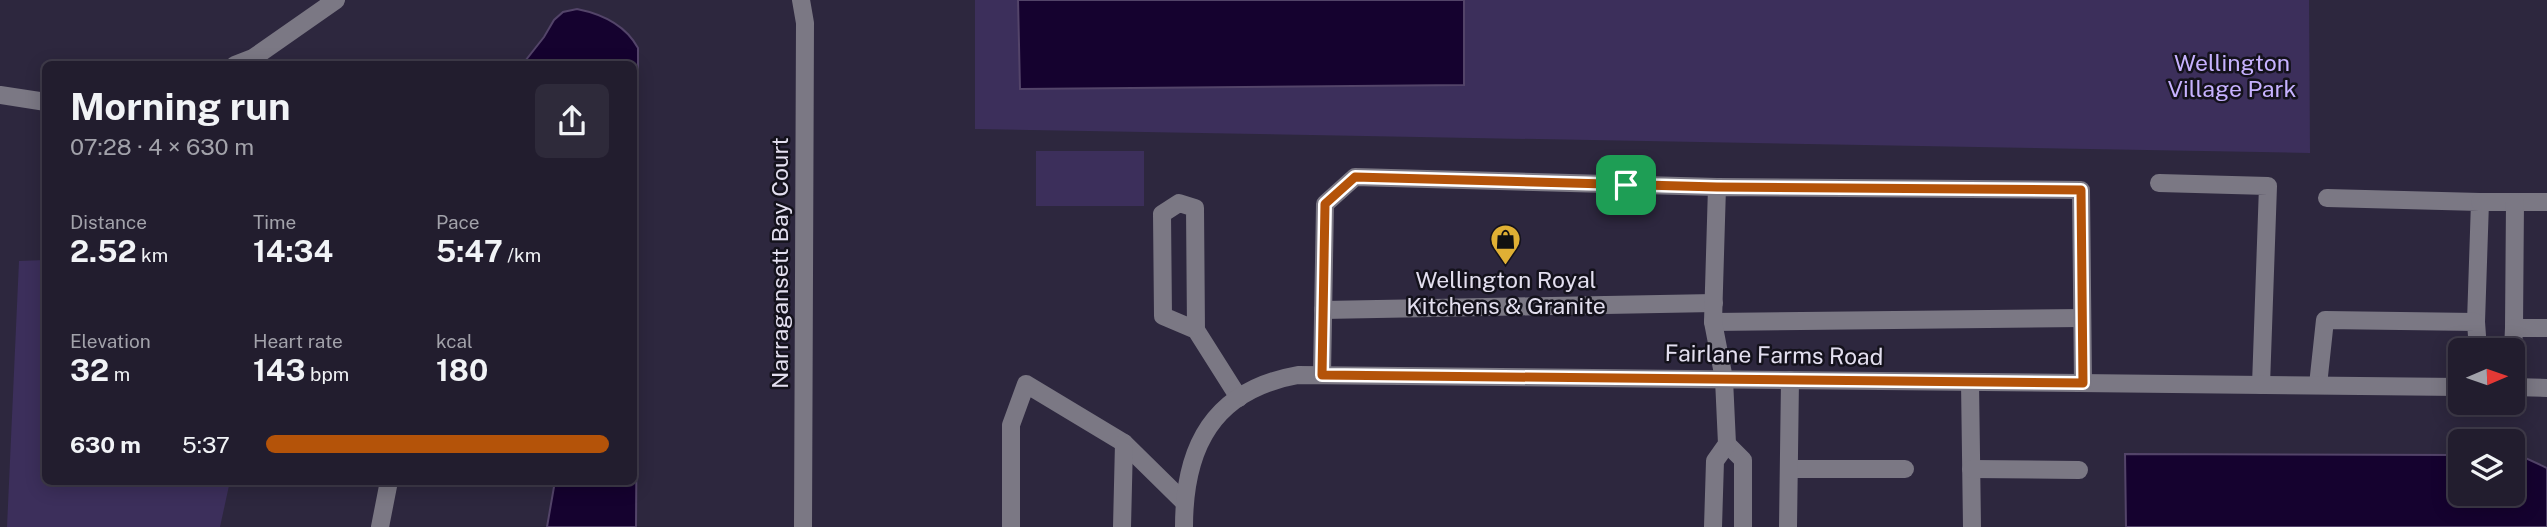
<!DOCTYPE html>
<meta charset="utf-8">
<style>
:root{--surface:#221d2e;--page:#2e2a3a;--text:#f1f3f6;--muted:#a2a2aa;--line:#3f3b4a;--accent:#b45309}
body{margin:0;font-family:"Public Sans",sans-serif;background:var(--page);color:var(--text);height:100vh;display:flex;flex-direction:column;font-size:26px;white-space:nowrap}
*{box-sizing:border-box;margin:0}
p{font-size:23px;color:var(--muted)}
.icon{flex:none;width:38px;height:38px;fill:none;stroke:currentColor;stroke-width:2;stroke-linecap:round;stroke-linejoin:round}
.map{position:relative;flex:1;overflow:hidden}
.details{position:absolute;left:42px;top:61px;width:595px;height:424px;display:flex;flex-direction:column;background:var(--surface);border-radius:10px;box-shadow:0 4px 18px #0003,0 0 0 2px var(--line)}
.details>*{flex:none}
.needle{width:46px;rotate:88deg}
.buttons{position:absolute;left:2448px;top:338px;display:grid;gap:14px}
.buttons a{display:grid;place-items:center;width:77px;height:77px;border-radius:10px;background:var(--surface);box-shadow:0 4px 18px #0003,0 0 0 2px var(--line);font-size:35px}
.pin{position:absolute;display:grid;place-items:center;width:60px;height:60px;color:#fff;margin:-30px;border-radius:14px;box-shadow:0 4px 10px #0006}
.round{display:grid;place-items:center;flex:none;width:74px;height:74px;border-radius:10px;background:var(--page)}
.overview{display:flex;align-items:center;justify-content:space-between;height:119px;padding:0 28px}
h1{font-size:38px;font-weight:700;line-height:52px}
.figures{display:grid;grid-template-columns:repeat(3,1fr);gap:10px;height:119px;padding:7px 28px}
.figures div{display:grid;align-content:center}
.figures b{font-size:30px;font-weight:700}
.figures small{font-size:19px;font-weight:400}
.figures p{font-size:19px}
ul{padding:0 28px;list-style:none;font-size:23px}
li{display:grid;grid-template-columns:112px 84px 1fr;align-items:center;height:52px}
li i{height:18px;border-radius:9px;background:var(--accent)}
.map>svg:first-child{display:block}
.green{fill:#3c2f5b}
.water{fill:#15022f;stroke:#534469;stroke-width:2}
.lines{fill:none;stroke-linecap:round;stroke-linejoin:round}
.minor{stroke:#7b7884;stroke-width:18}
.route-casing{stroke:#fff;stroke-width:14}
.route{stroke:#b45309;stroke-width:9}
.labels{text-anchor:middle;stroke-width:5;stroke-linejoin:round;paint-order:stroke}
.park-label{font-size:23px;fill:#c7b2ff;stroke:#14121c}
.street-label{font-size:23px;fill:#e3dfef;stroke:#14121c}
.poi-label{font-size:23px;fill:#e3dfef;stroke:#14121c}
</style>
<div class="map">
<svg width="2547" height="527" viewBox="0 0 2547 527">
<rect width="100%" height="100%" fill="#2d273e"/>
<g class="green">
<path d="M 975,0 L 2309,0 L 2310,153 L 975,129 Z"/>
<rect x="1036" y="151" width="108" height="55"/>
<path d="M 45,260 L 46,481 L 230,481 L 220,527 L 7,527 L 19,261 Z"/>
</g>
<g class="water">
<path d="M 1018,0 L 1464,0 L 1464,85 L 1020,89 Z"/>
<path d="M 577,9 C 602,14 626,26 638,48 L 638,165 L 634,175 L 634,215 L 634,65 L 522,65 L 544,37 L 554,20 L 563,12 Z"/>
<path d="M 634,220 L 638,238 L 636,527 L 547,527 L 555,481 L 634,481 Z"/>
<path d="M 2125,454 L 2460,455 L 2460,494 L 2513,494 L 2513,455 L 2519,455 L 2547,468 L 2547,527 L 2126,527 Z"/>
</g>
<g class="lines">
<g class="minor">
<path d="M 801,0 L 805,23 L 803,527"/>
<path d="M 235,65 L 253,58 L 336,0"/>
<path d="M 0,95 L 46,102"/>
<path d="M 2159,183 L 2268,186 L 2261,385"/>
<path d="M 2327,198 L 2480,202 L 2476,322"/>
<path d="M 2480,202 L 2547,202"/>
<path d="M 1323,310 L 1714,303"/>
<path d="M 1713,322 L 2082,318"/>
<path d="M 2514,328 L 2515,202"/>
<path d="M 1196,330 L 1163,316 L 1162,214 L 1179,203 L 1195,208 L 1196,330 L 1239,398"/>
<path d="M 2513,350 L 2514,328 L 2547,328"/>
<path d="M 1322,375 L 1325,204 L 1355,177 L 1717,187"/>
<path d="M 1970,382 L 1972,527"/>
<path d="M 2318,385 L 2325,320 L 2476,322 L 2478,350"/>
<path d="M 2513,387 L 2547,388"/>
<path d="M 1727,444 L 1743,460 L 1743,527"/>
<path d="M 1789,469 L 1905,469"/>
<path d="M 1971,469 L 2079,470"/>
<path d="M 380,527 L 389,481"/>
<path d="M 1011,527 L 1011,425 L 1026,384 L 1124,443 L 1184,502"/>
<path d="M 1122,527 L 1124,443"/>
<path d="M 1184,527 C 1184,447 1213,390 1298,375 L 2460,387"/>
<path d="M 1713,527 L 1715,461 L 1727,444 L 1724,379 L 1713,322 L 1717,187 L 2081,190 L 2083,383"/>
<path d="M 1788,527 L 1790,380"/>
</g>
</g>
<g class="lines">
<defs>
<path id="route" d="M 1355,177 L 1717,187 L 2081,190 L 2083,383 L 1322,375 L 1325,204 Z"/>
</defs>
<use href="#route" class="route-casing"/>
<use href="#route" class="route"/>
</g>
<defs>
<symbol id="shop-pin" viewBox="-11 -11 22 30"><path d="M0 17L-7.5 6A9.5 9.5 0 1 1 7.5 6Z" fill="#e0b034" stroke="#14121c"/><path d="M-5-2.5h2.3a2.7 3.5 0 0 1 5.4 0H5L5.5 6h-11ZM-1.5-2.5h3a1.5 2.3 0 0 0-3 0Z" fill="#111"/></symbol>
</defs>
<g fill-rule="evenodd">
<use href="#shop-pin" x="1488" y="222" width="35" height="47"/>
</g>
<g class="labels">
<g class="park-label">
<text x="2232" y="71">Wellington<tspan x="2232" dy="26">Village Park</tspan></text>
</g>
<g class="street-label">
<text transform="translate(780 263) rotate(-90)" y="8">Narragansett Bay Court</text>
<text transform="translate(1774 355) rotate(1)" y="8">Fairlane Farms Road</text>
</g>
<g class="poi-label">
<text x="1506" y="288">Wellington Royal<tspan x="1506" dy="26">Kitchens &amp; Granite</tspan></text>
</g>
</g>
</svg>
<div class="buttons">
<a><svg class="needle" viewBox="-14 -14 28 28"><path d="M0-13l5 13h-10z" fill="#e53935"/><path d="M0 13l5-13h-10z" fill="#a2a2aa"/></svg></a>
<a><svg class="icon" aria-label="layers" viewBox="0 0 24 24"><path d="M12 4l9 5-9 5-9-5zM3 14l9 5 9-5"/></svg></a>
</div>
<div class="pin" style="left:1626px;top:185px;background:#1e9e55"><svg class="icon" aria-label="arrive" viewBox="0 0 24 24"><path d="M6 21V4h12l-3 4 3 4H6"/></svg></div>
<section class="details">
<div class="overview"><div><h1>Morning run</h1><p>07:28 · 4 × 630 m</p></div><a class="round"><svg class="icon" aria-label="share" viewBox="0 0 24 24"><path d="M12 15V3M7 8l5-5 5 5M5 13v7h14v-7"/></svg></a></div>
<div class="figures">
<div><p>Distance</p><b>2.52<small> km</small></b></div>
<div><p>Time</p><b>14:34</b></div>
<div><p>Pace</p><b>5:47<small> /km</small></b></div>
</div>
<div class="figures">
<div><p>Elevation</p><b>32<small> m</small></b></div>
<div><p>Heart rate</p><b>143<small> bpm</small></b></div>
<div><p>kcal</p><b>180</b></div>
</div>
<ul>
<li><b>630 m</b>5:37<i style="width:100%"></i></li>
</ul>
</section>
</div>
